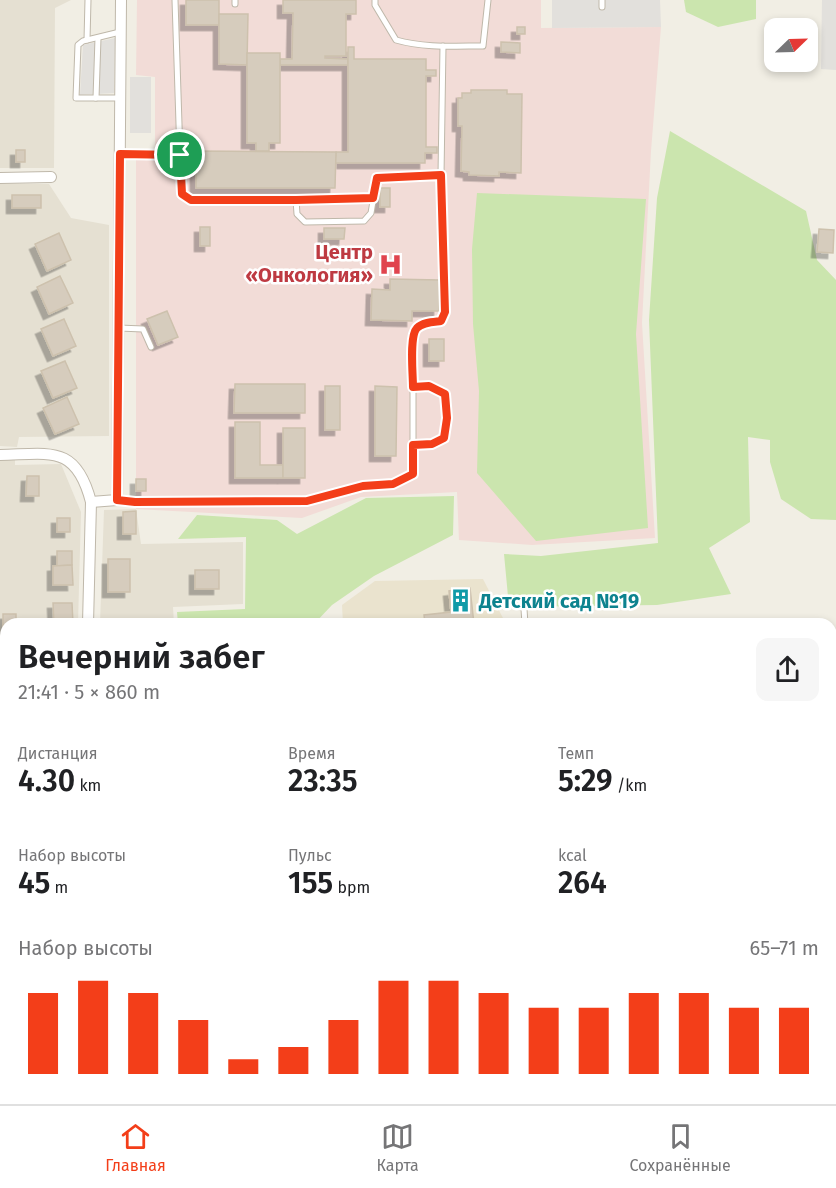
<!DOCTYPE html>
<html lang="ru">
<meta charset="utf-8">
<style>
:root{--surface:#fff;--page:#f6f6f6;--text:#202124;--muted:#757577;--line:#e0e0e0;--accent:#f33e19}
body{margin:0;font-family:"Fira Sans",sans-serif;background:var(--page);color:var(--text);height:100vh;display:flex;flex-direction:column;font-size:22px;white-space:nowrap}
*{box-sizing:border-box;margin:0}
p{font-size:20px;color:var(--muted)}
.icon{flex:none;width:33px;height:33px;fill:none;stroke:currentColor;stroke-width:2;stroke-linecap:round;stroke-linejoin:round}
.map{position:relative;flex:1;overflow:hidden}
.drawer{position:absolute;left:0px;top:618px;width:837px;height:486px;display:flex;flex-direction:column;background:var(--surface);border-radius:18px 18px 0 0;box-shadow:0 3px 9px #0003}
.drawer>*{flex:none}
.needle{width:39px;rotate:67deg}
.buttons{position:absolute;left:764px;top:18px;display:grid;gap:12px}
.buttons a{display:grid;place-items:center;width:54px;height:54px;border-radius:12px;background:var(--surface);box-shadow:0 3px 9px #0003;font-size:30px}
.pin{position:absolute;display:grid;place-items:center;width:51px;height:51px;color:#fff;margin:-26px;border:3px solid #fff;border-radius:50%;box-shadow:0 2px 6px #0007}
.round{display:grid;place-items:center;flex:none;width:63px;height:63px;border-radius:12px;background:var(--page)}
.summary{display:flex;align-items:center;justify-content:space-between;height:102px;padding:0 18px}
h1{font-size:33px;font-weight:600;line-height:45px}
.stats{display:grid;grid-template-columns:repeat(3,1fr);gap:9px;height:102px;padding:6px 18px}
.stats div{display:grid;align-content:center}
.stats b{font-size:30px;font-weight:600}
.stats small{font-size:16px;font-weight:400}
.stats p{font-size:16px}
.chart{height:168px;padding:12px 18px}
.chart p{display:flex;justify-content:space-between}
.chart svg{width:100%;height:108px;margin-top:6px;stroke:var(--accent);stroke-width:6}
.menu{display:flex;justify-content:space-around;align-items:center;height:84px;border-top:2px solid var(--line);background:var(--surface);font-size:16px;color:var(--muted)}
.menu a{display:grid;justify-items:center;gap:3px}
.menu .active{color:var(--accent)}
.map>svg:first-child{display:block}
.residential{fill:#e5e0d2}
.education{fill:#eae3ce}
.medical{fill:#f2dcd7}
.green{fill:#cbe5ae}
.parking{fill:#e2e0dc}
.building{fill:#d6ccbd;stroke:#cdc1ad;stroke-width:1.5;filter:url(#shadow)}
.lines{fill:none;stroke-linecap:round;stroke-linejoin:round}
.lane-casing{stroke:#bfb8aa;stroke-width:7}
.street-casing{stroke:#bfb8aa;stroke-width:12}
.lane{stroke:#fff;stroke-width:5}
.street{stroke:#fff;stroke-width:10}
.route-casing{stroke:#fff;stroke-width:12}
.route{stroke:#f33e19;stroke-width:8}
.labels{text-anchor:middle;stroke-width:5;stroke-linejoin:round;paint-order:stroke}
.health-label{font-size:20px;font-weight:bold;fill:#be3a42;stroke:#fff;text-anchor:end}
.culture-label{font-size:20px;font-weight:bold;fill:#0d838f;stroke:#fff;text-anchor:start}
</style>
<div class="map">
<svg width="836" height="1104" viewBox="0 0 836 1104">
<defs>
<filter id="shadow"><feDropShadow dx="-5.5" dy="5.5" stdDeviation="0" flood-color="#0004"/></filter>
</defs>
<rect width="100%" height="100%" fill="#f1eee4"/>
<g class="residential">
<path d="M 0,0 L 71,0 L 55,8 L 54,168 L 0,168 Z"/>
<path d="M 0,184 L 49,184 L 71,218 L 109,225 L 109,436 L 19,437 L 17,447 L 0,446 Z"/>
<path d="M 15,458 L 15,465 L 61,464 L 81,512 L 78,624 L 6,624 L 6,678 L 0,678 L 0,459 Z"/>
<path d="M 136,509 L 141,544 L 243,542 L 243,604 L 173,607 L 174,624 L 100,624 L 104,510 Z"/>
</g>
<path class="education" d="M 483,579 L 506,624 L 343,624 L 342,605 L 375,581 Z"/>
<path class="medical" d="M 137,0 L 541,0 L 541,28 L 661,27 L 651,151 L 642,323 L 655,538 L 532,545 L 459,540 L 457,492 L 361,497 L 302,518 L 136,509 L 136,159 L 155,160 L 155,77 L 136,75 Z"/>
<g class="green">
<path d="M 684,0 L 756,0 L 756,19 L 718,27 L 686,12 Z"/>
<path d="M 670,131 L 806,211 L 817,260 L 836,280 L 836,520 L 811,519 L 781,499 L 770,462 L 770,440 L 748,437 L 750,522 L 709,548 L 731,594 L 657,605 L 509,607 L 504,554 L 541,556 L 658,543 L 649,320 L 657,198 Z"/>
<path d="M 477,193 L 646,199 L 636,334 L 648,528 L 536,541 L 477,473 L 479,391 L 473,324 L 472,249 Z"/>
<path d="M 454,496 L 453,535 L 374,576 L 332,605 L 314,624 L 178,624 L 177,612 L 245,609 L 246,537 L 178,539 L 197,515 L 277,520 L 297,534 L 366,498 Z"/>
<path d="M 0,700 L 6,700 L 6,1098 L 307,1098 L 308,1104 L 0,1104 Z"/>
<path d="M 836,850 L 836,1104 L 328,1104 L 328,1098 L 831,1098 L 831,851 Z"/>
</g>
<g class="parking">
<path d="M 552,0 L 660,0 L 661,27 L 552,28 Z"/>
<path d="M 822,0 L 836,0 L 836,70 L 821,69 Z"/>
<path d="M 115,38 L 114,93 L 80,95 L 83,45 Z"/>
<rect x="130" y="77" width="21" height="56"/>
<path d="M 836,792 L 836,850 L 831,851 L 831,793 Z"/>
</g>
<g class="building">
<rect x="186" y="0" width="33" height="25"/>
<path d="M 283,0 L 356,0 L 356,14 L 346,14 L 346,56 L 325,56 L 325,58 L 348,59 L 348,65 L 280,65 L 280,59 L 292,59 L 293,13 L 283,13 Z"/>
<path d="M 219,14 L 248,14 L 247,65 L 219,64 Z"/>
<rect x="517" y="27" width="8" height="7"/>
<path d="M 501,42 L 520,43 L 520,53 L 501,52 Z"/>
<path d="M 348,47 L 354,47 L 354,59 L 426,59 L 426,70 L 436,70 L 436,76 L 426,76 L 426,147 L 437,147 L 437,153 L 425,153 L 425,163 L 335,163 L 336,152 L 348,152 Z"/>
<path d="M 247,53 L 280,53 L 280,143 L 269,143 L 269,151 L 256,151 L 256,143 L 247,143 Z"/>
<path d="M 471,90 L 507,90 L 507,94 L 522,94 L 521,173 L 499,172 L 499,176 L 469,175 L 469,172 L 461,171 L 462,126 L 458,126 L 458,98 L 462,98 L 462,93 L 471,93 Z"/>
<rect x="16" y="150" width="9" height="12"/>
<path d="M 196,151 L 336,152 L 335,188 L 196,188 Z"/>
<rect x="380" y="188" width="10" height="19"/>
<rect x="12" y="195" width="29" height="13"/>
<rect x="200" y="227" width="10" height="19"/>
<path d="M 324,228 L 345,228 L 344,239 L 324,239 Z"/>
<path d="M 819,229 L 834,230 L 833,253 L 817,252 Z"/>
<path d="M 59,233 L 71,260 L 47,271 L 35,244 Z"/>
<path d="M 60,276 L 73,303 L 49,314 L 37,287 Z"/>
<path d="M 390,279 L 439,280 L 439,311 L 412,311 L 412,321 L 371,320 L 372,289 L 390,290 Z"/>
<path d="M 167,311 L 178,337 L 158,345 L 147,319 Z"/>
<path d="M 64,319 L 76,346 L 53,356 L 41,329 Z"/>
<rect x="429" y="339" width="15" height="22"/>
<path d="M 65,361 L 77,388 L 53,398 L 41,371 Z"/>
<path d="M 235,384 L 305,384 L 305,413 L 234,413 Z"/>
<rect x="325" y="386" width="15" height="44"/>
<path d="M 375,386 L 397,387 L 396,456 L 375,456 Z"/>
<path d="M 67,397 L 79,424 L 55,434 L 43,408 Z"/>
<path d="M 235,422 L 260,422 L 260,465 L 283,465 L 283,478 L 235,478 Z"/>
<rect x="283" y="428" width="22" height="50"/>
<path d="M 27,476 L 39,476 L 39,496 L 26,496 Z"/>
<rect x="136" y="479" width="10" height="12"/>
<path d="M 136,511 L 136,534 L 123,534 L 123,512 Z"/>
<rect x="57" y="518" width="13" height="14"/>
<path d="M 57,551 L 72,551 L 72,565 L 57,566 Z"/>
<rect x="108" y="559" width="22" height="33"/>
<path d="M 72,565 L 73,585 L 53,585 L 53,566 Z"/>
<rect x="195" y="570" width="24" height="19"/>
<path d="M 470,588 L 474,624 L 425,624 L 424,615 L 451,612 L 449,591 Z"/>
<path d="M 53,603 L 72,603 L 73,624 L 54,624 Z"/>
<path d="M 3,614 L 16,614 L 16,624 L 6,624 L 6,628 L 3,628 Z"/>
<path d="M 836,641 L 836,736 L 831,737 L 831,642 Z"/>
</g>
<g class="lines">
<defs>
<g id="lane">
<path d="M 175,0 L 180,155 L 182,194 L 191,200 L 296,200 L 373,198"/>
<path d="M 235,0 L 235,4"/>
<path d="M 375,0 L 375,5 L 396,40 C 424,48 455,46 483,46 L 488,0"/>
<path d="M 602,0 L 602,7"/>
<path d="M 120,32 L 83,41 L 78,45 L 76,98 L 120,98"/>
<path d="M 87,40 L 88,0"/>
<path d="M 96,98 L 98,38"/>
<path d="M 120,154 L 180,155"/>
<path d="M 296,200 L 297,214 L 305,222 L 364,221 L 371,213 L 377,178 L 441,175"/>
<path d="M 119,328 L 143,329 L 151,347"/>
<path d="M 413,387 L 429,386 L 445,394 L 447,418 L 444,438 L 432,444 L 413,445"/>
<path d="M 117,500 L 135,502 L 307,500 L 363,486 L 393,485 L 413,474 L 413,334 C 421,323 428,323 441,321 L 445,312 L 441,175 L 443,46"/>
<path d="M 524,609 L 525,624"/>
</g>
<g id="street">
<path d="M 0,178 L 51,177"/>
<path d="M 0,455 C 50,454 76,444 91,502 L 88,624"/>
<path d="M 91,502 L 117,500 L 121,0"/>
<path d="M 0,686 L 6,686"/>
<path d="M 831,779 L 836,779"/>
<path d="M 314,1098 L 315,1104"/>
</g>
</defs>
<use href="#lane" class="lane-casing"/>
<use href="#street" class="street-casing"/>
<use href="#lane" class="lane"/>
<use href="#street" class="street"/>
</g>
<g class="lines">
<defs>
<path id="route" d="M 120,154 L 180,155 L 182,194 L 191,200 L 296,200 L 373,198 L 377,178 L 441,175 L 445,312 L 441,321 C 433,322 423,322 417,328 C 409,336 413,374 413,387 L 429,386 L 445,394 L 447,418 L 444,438 L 432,444 L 413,445 L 413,474 L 393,484 L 363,486 L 307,501 L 135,502 L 117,500 Z"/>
</defs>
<use href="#route" class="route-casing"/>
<use href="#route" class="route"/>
</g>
<defs>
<symbol id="hospital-bare" viewBox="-9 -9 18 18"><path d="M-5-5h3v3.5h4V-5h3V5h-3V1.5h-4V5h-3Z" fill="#e0444e" stroke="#fff" stroke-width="2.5" paint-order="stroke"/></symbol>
<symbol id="building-bare" viewBox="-9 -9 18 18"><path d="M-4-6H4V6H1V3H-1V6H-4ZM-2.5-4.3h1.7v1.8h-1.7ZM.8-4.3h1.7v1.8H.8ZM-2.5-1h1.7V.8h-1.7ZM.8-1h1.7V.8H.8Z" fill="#0f9aa8" stroke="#fff" stroke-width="2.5" paint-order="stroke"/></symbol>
</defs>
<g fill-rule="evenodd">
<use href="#hospital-bare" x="374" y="248" width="33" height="33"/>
<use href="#building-bare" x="444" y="584" width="33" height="33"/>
</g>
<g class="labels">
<g class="health-label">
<text x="373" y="259">Центр<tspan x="373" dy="23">«Онкология»</tspan></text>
</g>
<g class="culture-label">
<text x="479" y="608">Детский сад №19</text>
</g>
</g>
</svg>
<div class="buttons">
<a><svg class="needle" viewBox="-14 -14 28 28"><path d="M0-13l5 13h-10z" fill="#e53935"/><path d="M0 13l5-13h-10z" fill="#757577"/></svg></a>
</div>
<div class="pin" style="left:180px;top:155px;background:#1e9e55"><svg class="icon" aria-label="arrive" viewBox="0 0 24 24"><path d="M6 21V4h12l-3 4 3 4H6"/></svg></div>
<section class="drawer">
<div class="summary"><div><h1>Вечерний забег</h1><p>21:41 · 5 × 860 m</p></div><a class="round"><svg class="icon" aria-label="share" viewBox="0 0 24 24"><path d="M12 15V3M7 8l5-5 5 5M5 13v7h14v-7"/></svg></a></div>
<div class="stats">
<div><p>Дистанция</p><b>4.30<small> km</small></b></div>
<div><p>Время</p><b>23:35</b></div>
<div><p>Темп</p><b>5:29<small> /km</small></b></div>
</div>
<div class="stats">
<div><p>Набор высоты</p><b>45<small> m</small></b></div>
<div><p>Пульс</p><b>155<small> bpm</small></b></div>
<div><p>kcal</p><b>264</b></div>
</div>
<div class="chart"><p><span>Набор высоты</span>65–71 m</p>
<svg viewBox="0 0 160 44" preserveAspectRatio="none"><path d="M5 44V11M15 44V6M25 44V11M35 44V22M45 44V38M55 44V33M65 44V22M75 44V6M85 44V6M95 44V11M105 44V17M115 44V17M125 44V11M135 44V11M145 44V17M155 44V17"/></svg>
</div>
</section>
</div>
<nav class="menu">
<a class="active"><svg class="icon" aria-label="home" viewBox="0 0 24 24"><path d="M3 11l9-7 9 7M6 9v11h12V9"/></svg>Главная</a>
<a><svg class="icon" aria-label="map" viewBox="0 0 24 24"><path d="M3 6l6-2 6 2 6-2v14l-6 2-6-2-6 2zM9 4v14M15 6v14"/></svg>Карта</a>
<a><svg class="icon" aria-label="saved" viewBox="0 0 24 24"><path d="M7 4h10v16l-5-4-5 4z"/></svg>Сохранённые</a>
</nav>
